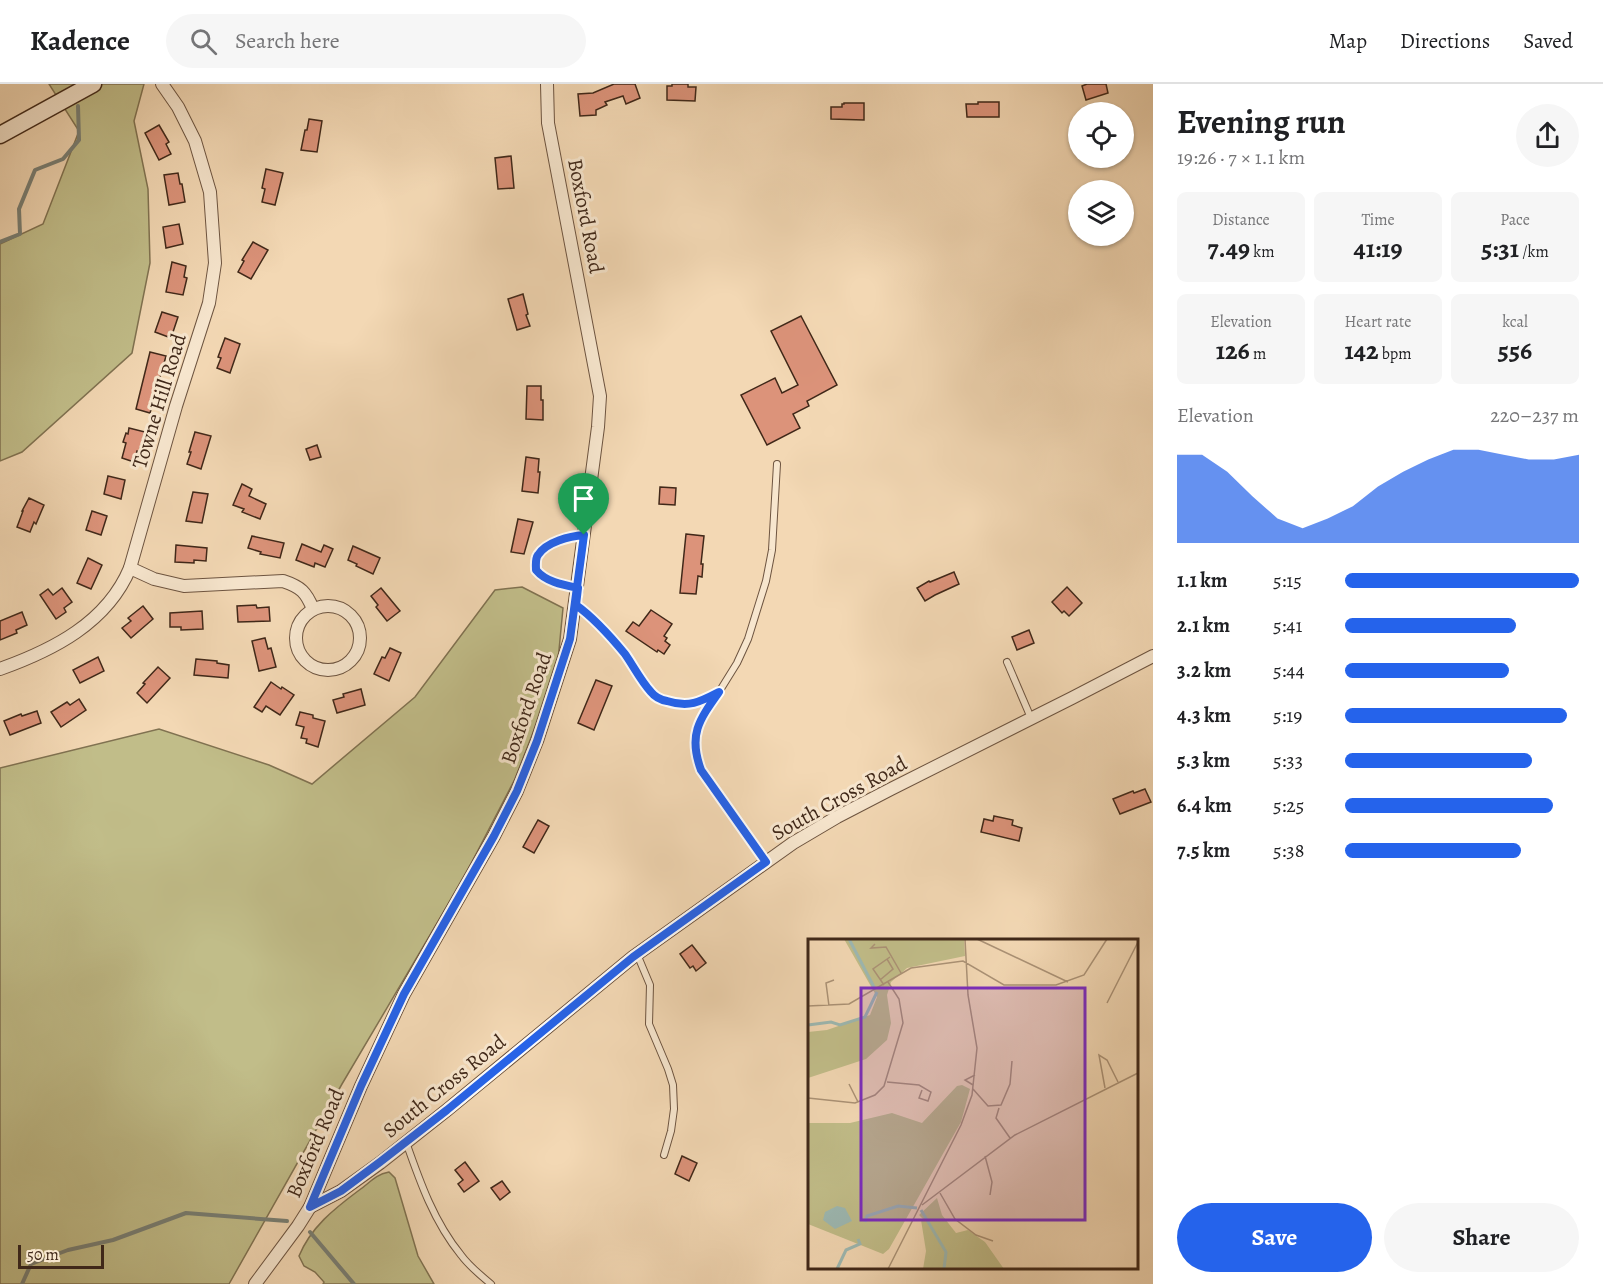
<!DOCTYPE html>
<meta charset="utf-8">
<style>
:root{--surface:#fff;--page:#f6f6f6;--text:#202124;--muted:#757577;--line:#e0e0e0;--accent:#2563eb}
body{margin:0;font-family:Alegreya,serif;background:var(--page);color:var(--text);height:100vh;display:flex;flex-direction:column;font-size:22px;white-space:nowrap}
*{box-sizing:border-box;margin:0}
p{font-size:20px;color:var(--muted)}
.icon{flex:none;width:33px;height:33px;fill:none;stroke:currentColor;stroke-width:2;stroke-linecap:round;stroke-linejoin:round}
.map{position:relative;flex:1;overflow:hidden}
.panel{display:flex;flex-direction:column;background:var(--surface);width:450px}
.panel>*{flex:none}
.fabs{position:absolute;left:1068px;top:18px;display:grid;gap:12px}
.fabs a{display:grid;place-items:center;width:66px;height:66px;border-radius:50%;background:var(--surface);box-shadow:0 2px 4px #0004;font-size:30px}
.scale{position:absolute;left:18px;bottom:15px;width:86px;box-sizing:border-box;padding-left:6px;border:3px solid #402819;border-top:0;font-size:16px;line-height:21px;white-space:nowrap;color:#402819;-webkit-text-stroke:4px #f7e6ce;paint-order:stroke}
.pin{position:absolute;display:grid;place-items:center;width:51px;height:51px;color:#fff;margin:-62px -26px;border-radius:50% 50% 50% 0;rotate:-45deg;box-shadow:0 0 6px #0007}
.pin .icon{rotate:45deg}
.round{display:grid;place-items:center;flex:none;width:63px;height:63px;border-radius:32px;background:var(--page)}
.overview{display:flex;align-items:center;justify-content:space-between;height:102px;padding:0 24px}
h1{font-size:33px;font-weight:600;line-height:45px}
.stats{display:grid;grid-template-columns:repeat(3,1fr);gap:9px;height:102px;padding:6px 24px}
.stats div{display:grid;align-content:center;border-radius:9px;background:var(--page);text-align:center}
.stats b{font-size:26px;font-weight:600}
.stats small{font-size:16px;font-weight:400}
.stats p{font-size:16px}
.chart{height:168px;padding:12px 24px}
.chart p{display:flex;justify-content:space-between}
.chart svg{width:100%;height:108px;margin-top:6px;fill:var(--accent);opacity:.7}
.primary-button{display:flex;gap:12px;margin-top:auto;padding:12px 24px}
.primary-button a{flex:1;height:69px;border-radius:36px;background:var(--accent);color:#fff;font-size:24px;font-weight:600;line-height:69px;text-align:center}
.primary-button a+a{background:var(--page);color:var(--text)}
ul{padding:0 24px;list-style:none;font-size:20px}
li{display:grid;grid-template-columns:96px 72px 1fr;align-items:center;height:45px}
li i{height:15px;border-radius:8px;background:var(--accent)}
header{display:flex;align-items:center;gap:36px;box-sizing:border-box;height:84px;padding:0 30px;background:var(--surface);border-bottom:2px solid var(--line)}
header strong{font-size:28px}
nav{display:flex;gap:33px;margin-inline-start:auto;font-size:21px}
.search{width:420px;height:54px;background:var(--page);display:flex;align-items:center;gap:15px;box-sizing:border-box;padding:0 21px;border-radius:33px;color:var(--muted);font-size:22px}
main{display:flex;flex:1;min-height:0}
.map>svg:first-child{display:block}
.green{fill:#c1bd89;stroke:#807251;stroke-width:1.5}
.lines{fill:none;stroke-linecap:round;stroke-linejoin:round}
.stream{stroke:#787f75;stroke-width:4}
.building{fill:#dc937a;stroke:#402819;stroke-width:1.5}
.lane-casing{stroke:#6d5440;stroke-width:8}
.street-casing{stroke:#6d5440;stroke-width:14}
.secondary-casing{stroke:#402819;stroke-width:19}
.lane{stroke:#f7e6ce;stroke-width:6}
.street{stroke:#f7e6ce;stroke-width:12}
.secondary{stroke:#f7e6ce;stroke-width:16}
.route-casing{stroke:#fff;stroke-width:12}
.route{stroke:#2563eb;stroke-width:8}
.labels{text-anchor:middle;stroke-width:6;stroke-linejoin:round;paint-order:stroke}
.street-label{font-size:21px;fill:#402819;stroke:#f7e6ce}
.inset-river{fill:none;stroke:#9db9b3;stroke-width:3}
.inset-road{fill:none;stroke:#ab9276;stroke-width:1.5}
.view{fill:#7b2cbf;fill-opacity:0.15;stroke:#7b2cbf;stroke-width:3}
.inset-edge{fill:none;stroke:#402819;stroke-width:3}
</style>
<header>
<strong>Kadence</strong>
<div class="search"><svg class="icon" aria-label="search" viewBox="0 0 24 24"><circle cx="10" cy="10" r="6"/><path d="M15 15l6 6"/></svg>Search here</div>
<nav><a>Map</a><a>Directions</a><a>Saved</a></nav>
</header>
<main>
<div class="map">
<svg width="1153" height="1200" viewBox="0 0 1153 1200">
<rect width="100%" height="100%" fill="#f3d8b4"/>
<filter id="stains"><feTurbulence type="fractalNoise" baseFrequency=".00333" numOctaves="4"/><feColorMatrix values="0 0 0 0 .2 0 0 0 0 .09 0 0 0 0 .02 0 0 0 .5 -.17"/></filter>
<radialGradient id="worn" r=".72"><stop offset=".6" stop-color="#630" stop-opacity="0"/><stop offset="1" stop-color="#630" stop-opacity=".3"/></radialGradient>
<g class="green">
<path d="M 49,0 L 144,0 L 134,37 L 148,105 L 150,179 L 132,269 L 22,368 L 0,377 L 0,160 L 43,140 L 79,47 Z"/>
<path d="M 522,503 L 563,524 L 557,587 L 515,695 L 462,797 L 342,1000 L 229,1200 L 0,1200 L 0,684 L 159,645 L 269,681 L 312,700 L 415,613 L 495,506 Z"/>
<path d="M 389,1088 L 395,1094 L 418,1172 L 434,1200 L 323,1200 L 324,1198 L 315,1188 L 304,1182 L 299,1172 C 311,1143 334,1125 358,1107 C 370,1099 374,1091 389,1088 Z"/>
</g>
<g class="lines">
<g class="stream">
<path d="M 0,158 L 20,150 L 19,125 L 35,86 L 63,75 L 79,56 L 78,22"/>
<path d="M 310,1148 L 354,1200"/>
<path d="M 22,1200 L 31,1180 L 68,1166 L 113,1156 L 186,1129 L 287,1137"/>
</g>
</g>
<g class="building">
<path d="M 614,0 L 635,0 L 640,14 L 626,20 L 623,12 L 605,18 L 607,21 L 596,26 L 596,31 L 580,32 L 578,10 L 593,9 Z"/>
<path d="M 672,0 L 688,0 L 688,3 L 696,3 L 695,17 L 667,16 L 667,2 L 672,2 Z"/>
<path d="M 1087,0 L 1106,0 L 1108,9 L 1086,16 L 1082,2 Z"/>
<path d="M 978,18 L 999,18 L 999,33 L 967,33 L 966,20 L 978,20 Z"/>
<path d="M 844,19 L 864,19 L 864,36 L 831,35 L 831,23 L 842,23 L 842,20 L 844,20 Z"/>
<path d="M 309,35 L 322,37 L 317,68 L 301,66 L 305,46 L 307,46 Z"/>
<path d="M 159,41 L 169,58 L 166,60 L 171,70 L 159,76 L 145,49 Z"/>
<path d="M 511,72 L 514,104 L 498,105 L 495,74 Z"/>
<path d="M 266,85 L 283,89 L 275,121 L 262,118 L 265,105 L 262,104 Z"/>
<path d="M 178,89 L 180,100 L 182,100 L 185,118 L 169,121 L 164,91 Z"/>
<path d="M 179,140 L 183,160 L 166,164 L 163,143 Z"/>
<path d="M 253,158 L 268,166 L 251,195 L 238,188 L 244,177 L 242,176 Z"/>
<path d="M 172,178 L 186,182 L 184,193 L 187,194 L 183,211 L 166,208 Z"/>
<path d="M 523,210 L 528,230 L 526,231 L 530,242 L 517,246 L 508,215 Z"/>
<path d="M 162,228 L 178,233 L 171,254 L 155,248 Z"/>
<path d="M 801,232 L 837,301 L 807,317 L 809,322 L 793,330 L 800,344 L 767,361 L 741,311 L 775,294 L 782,309 L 798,301 L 771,247 Z"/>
<path d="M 225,254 L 240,260 L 230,289 L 217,284 L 221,274 L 218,273 Z"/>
<path d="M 150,268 L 166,272 L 150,329 L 136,325 Z"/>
<path d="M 527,302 L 541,302 L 541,316 L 543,316 L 543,336 L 526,335 Z"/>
<path d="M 129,344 L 145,348 L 139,368 L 137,367 L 134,378 L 122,374 L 126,359 L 123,358 L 126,349 L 128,350 Z"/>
<path d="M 195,348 L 211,352 L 201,385 L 187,380 L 191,368 L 189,368 Z"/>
<path d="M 317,361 L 321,373 L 310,376 L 306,365 Z"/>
<path d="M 526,373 L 539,375 L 538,388 L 540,388 L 538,409 L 522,407 Z"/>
<path d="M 108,392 L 125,396 L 121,415 L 104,410 Z"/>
<path d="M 242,400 L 252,405 L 249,412 L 266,420 L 260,435 L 242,428 L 244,425 L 233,421 Z"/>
<path d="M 660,403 L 676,404 L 675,421 L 659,420 Z"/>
<path d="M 193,408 L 208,410 L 202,439 L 186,437 Z"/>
<path d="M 29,414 L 44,421 L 36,440 L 34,438 L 30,448 L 17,443 L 23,427 L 22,427 Z"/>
<path d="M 92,427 L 107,432 L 101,451 L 86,446 Z"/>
<path d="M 518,435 L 533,438 L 524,470 L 511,468 Z"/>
<path d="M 686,450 L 704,452 L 701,480 L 703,480 L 702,493 L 698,492 L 696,510 L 680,509 Z"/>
<path d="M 252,452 L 284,459 L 280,474 L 260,470 L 261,468 L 248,464 Z"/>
<path d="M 302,460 L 321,468 L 324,461 L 333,465 L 325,483 L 315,479 L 314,483 L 296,476 Z"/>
<path d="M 176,461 L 207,464 L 206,477 L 194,476 L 194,479 L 175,478 Z"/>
<path d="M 353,462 L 380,474 L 373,490 L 356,482 L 357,480 L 348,476 Z"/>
<path d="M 88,474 L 102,481 L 91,505 L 77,499 Z"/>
<path d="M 954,488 L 959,500 L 935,511 L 925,517 L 917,504 L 929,497 L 930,498 Z"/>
<path d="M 1067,503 L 1082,519 L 1069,532 L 1064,527 L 1062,529 L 1052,518 Z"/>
<path d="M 62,504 L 72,518 L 64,524 L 66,528 L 56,535 L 40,511 L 48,505 L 53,511 Z"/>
<path d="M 381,504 L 400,527 L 387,537 L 376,523 L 378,521 L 371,512 Z"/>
<path d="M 256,521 L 257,524 L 269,523 L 270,537 L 238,538 L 237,522 Z"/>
<path d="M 143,522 L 153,535 L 131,554 L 122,544 L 131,537 L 128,534 Z"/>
<path d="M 651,526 L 672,540 L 664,552 L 667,554 L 665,557 L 670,561 L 664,570 L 658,566 L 657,568 L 626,547 L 633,538 L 639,542 Z"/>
<path d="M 202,527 L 203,545 L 181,546 L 181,543 L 170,543 L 170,529 Z"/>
<path d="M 22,528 L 27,541 L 16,546 L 17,549 L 0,556 L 0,537 Z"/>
<path d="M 1029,546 L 1034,559 L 1017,566 L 1012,553 Z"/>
<path d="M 265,554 L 268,565 L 271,564 L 276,583 L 259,587 L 252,557 Z"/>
<path d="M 390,564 L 401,569 L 389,597 L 374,590 L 382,573 L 385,574 Z"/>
<path d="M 98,573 L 104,587 L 80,599 L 73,586 Z"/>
<path d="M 196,575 L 217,577 L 217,579 L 229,581 L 228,594 L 194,591 Z"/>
<path d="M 158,583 L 170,594 L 147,619 L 137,609 L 145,600 L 143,599 Z"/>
<path d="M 596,596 L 612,602 L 594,646 L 578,639 Z"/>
<path d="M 271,598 L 281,605 L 282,603 L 294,611 L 280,631 L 266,622 L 262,628 L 254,623 Z"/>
<path d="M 361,605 L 365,621 L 337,629 L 333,616 L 344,613 L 343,610 Z"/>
<path d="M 79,615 L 86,626 L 61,643 L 51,628 L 67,618 L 70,621 Z"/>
<path d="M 37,627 L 41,639 L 10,651 L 4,637 L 21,630 L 22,632 Z"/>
<path d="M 300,628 L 313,631 L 313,634 L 325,637 L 318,663 L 306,659 L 307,655 L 301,654 L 304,643 L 296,641 Z"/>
<path d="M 1145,705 L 1151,718 L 1120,730 L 1113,715 L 1133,707 L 1134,709 Z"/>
<path d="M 994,732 L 1013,736 L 1012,741 L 1022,744 L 1019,757 L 981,748 L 984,735 L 993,737 Z"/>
<path d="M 538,736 L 549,742 L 534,769 L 523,763 Z"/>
<path d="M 692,861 L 706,879 L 696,887 L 693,882 L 690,884 L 680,870 Z"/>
<path d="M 682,1072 L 697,1079 L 689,1097 L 675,1090 Z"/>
<path d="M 465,1078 L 479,1097 L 464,1108 L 458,1100 L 463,1096 L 455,1086 Z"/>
<path d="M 502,1097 L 510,1108 L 500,1116 L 491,1104 Z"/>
</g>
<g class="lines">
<defs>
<g id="lane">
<path d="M 577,504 C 562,501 546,498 536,486 C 536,481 535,475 538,471 C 546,458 570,452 584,451"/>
<path d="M 576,521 L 588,530 L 624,570 L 653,610 L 663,616 L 677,621 L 688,621 L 701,618 L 719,608 L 737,579 L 748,555 L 766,497 L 772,466 L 777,380"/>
<path d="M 1007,578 L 1031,634"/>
<path d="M 717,611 C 698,638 688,653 701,686 L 766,778"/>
<path d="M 637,870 L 650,901 L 649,940 L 668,985 L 673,1001 L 674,1025 L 671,1047 L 664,1071"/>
<path d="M 406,1058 C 420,1098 434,1138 461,1171 C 469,1182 480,1191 491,1200"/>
</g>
<g id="street">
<path d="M 130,484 L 154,495 L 184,502 L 283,497 C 301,503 306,508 313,525"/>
<circle cx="328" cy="554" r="32"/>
<path d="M 0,585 C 53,566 107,539 130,484 L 176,322 L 209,219 L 215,179 L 210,108 L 195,57 L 178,23 L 162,0"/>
<path d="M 310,1123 L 341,1107 L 380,1079 L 447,1026 L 633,873 L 793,759 L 837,733 L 891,705 L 1072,614 L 1153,572"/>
<path d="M 255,1200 L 298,1142 L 310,1123 L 361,1002 L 404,910 L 494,752 L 517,707 L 537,657 L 570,555 L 598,343 L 600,312 L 548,39 L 547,0"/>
</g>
<path id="secondary" d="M 0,51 L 93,0"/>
</defs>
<use href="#lane" class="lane-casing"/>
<use href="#street" class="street-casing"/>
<use href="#secondary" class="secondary-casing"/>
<use href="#lane" class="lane"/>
<use href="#street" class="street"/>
<use href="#secondary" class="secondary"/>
</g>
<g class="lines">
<defs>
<path id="route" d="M 584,451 L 570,555 L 537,657 L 517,707 L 494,752 L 404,910 L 361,1002 L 310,1123 L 341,1107 L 380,1078 L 447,1026 L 633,873 L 766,778 L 701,686 C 688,651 699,636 719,608 C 700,618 689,624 667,617 C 661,616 655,613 651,608 C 641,597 634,583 625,570 C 611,553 594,534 576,521 L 578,504 C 563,501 546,498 536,486 C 536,481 535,475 538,471 C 546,458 570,452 584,451"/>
</defs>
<use href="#route" class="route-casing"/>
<use href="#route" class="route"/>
</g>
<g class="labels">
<g class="street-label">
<text transform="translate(586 132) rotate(79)" y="7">Boxford Road</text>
<text transform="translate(159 317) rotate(-73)" y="7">Towne Hill Road</text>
<text transform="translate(526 624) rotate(-71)" y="7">Boxford Road</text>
<text transform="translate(839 714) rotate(-29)" y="7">South Cross Road</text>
<text transform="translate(444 1002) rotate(-39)" y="7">South Cross Road</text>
<text transform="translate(315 1059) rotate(-67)" y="7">Boxford Road</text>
</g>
</g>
<g transform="translate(808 855)">
<rect width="330" height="330" fill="#f3d8b4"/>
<path d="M 36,0 L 156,0 L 157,17 L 99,29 L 83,43 L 79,56 L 83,84 L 79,101 L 58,120 L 0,139 L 0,93 L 19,91 L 62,76 L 69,58 ZM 154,146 L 162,150 L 153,183 L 81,310 L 75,315 L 0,285 L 0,184 L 42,184 L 84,174 L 114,184 L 149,147 ZM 129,259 L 134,276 L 148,294 L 160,291 L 177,303 L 196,330 L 115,330 L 118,312 L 113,281 L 116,281 L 111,276 Z" fill="#c1bd89"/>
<path d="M 29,267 L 37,269 L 44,282 L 27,290 L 15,281 L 17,273 Z" fill="#9db9b3"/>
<path class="inset-river" d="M 41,0 L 66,48M 0,86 L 23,83 L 32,86 L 57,78 L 69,53M 113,271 L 138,313 L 136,330M 57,283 L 59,277 L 90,267 L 109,269M 29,330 L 38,311 L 52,305 L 50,300"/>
<path class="inset-road" d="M 169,0 L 260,43M 67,5 L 63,9 L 78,8 L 93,34M 72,41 L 85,30 L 79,20M 76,46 L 65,30 L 82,18M 299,64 L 330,3M 0,67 L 41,65 L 103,29 L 155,22 L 196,46 L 248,46 L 276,36 L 299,0M 21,67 L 18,44 L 26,41M 79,143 L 111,146 L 123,153 L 120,162 L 111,159 L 114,151M 41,145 L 50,163M 165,146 L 157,141 L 167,136M 297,149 L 291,116 L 299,121 L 310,143M 165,150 L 180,167 L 193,166 L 202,145 L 204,122M 0,159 L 47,164 L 67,156 L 76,147 L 95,84 L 91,60 L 80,43M 191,169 L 188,179 L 202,199M 177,217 L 184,243 L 182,256M 132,254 L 147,280 L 168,296 L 185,302M 114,266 L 207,196 L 330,134M 80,330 L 153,186 L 164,156 L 169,109 L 160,56 L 157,0"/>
<path class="view" d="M 53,49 L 277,49 L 277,281 L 53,281 Z"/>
<rect width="330" height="330" class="inset-edge"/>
</g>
<rect width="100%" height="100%" filter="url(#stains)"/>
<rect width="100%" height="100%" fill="url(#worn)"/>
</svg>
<div class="fabs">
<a><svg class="icon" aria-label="locate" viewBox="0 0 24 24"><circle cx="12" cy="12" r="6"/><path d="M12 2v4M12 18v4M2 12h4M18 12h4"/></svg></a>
<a><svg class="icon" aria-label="layers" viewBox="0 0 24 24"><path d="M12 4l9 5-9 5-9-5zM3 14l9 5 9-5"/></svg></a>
</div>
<div class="scale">50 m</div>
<div class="pin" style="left:584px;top:451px;background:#1e9e55"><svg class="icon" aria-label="arrive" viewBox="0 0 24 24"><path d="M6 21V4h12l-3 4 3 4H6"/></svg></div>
</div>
<section class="panel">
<div class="overview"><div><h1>Evening run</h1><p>19:26 · 7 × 1.1 km</p></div><a class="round"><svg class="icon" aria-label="share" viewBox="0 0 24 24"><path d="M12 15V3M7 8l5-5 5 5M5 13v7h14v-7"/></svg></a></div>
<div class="stats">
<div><p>Distance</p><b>7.49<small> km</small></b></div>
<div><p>Time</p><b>41:19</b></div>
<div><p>Pace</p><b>5:31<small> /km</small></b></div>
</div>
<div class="stats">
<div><p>Elevation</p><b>126<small> m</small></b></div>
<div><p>Heart rate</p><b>142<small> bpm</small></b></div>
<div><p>kcal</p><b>556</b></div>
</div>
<div class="chart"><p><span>Elevation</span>220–237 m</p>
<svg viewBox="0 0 160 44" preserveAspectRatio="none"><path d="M0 44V8L10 8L20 15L30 25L40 34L50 38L60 34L70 29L80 21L90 15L100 10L110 6L120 6L130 8L140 10L150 10L160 8V44z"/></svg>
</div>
<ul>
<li><b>1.1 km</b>5:15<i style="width:100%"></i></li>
<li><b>2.1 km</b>5:41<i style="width:73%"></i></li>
<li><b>3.2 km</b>5:44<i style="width:70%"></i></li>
<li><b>4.3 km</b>5:19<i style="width:95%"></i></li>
<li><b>5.3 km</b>5:33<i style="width:80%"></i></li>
<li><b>6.4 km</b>5:25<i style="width:89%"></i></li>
<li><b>7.5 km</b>5:38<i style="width:75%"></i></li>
</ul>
<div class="primary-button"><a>Save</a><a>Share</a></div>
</section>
</main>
